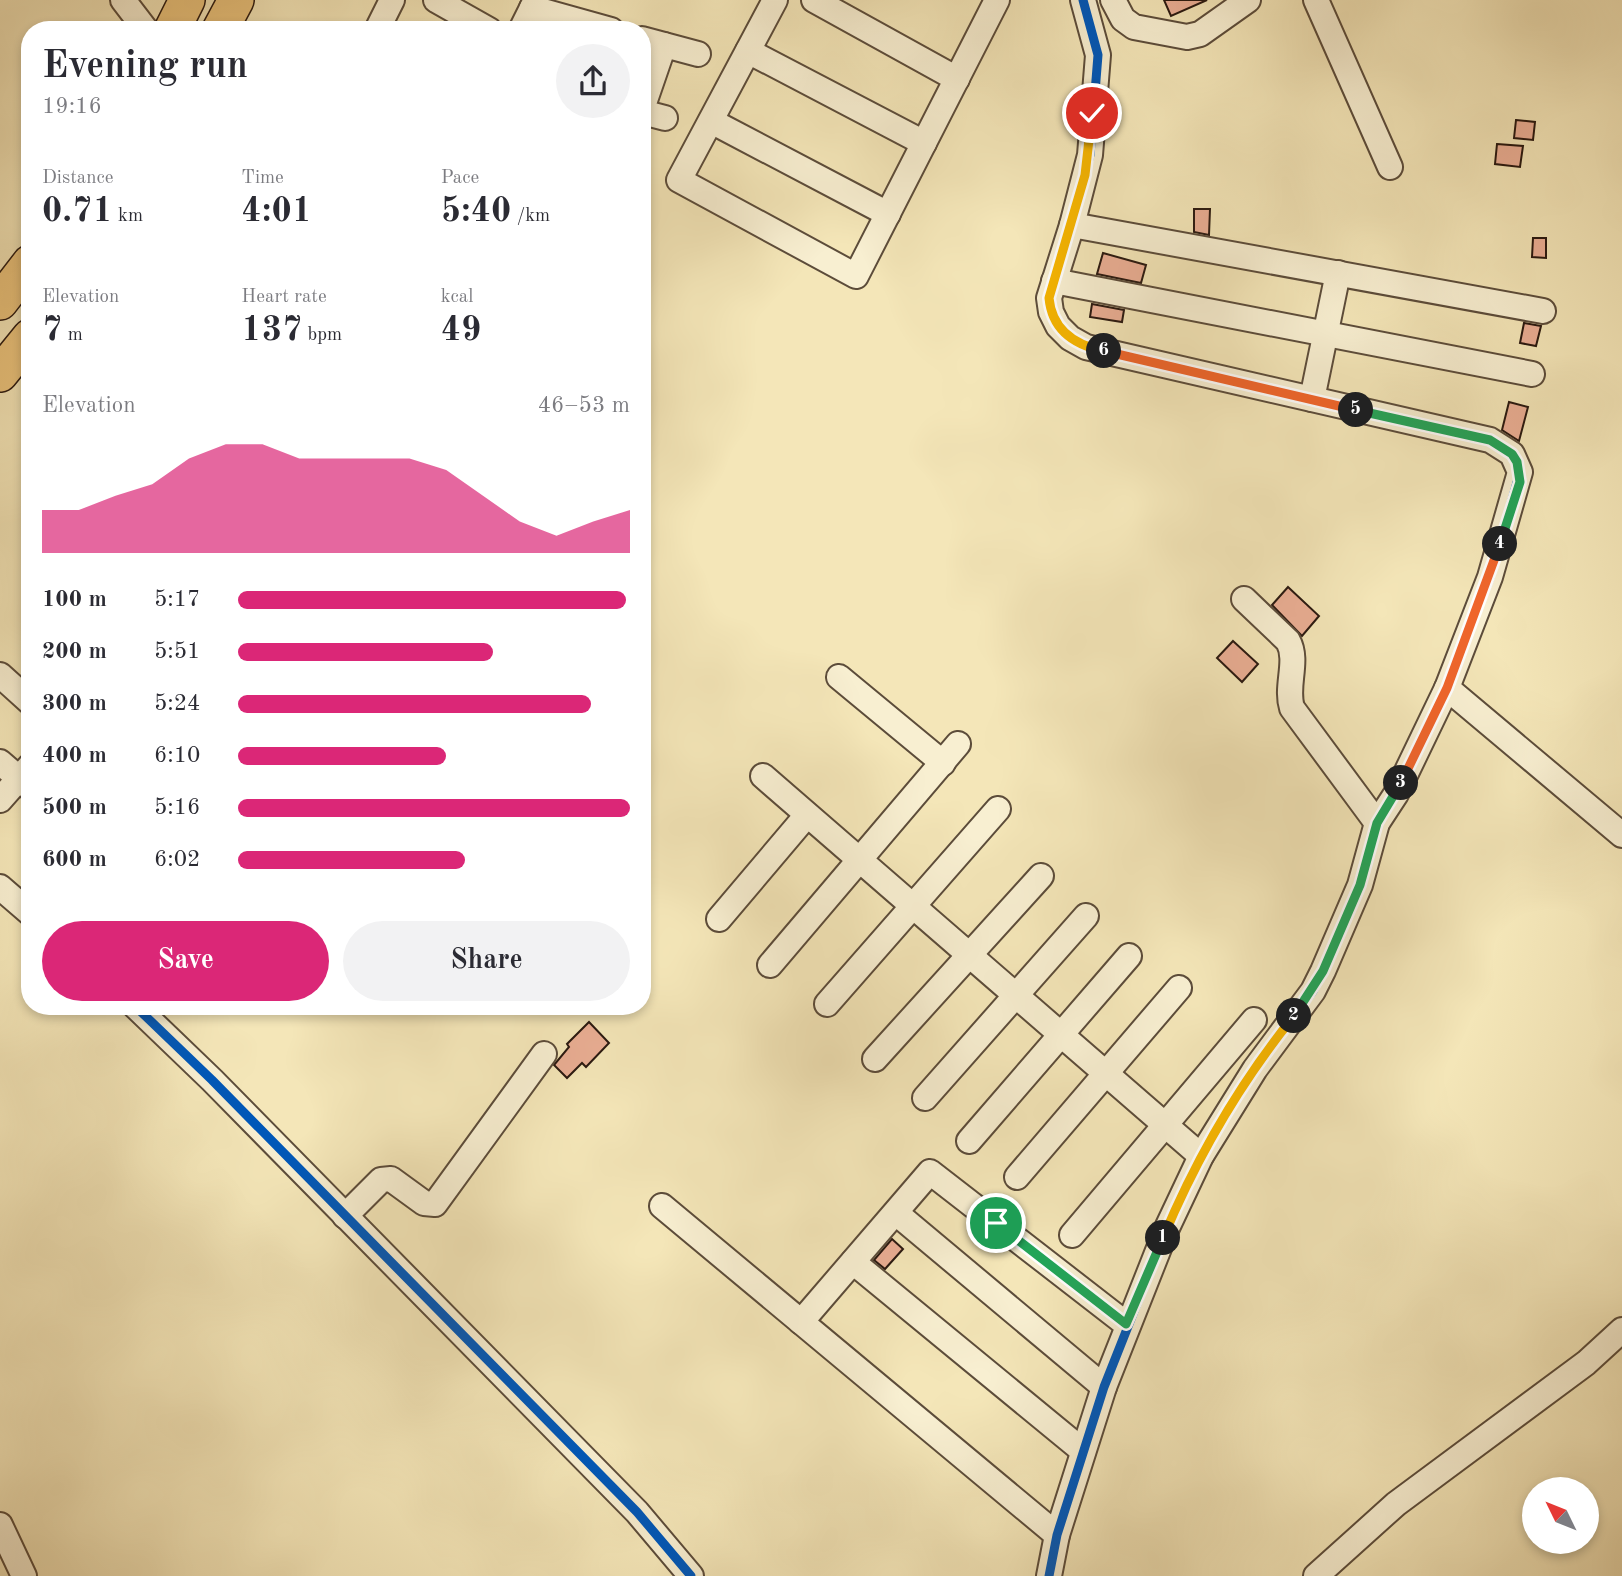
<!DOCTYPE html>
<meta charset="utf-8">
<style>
:root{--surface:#fff;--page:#f2f2f3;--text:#2b2b33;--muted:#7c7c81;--accent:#db2777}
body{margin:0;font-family:"Old Standard TT",serif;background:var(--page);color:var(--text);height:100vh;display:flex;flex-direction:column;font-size:26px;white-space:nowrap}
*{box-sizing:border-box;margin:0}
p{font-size:23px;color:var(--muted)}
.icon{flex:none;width:38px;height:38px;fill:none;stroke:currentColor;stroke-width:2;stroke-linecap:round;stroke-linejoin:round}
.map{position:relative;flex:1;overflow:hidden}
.side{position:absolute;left:21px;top:21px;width:630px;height:994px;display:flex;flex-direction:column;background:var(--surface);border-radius:28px;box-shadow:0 4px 10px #0003}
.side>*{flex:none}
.needle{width:46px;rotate:313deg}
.buttons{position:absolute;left:1522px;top:1477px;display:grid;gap:14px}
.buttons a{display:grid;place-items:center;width:77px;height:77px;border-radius:50%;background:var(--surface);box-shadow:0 4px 10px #0003;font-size:35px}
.pin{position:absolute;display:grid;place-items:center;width:60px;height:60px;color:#fff;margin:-30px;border:4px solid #fff;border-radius:50%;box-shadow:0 2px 7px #0007}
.km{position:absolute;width:35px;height:35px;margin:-18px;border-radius:50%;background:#222;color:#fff;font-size:19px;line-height:35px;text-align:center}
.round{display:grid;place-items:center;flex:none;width:74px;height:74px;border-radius:37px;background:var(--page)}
.head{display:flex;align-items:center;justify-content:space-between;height:119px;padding:0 21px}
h1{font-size:38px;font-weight:700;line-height:52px}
.figures{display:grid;grid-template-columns:repeat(3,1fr);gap:10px;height:119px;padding:7px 21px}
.figures div{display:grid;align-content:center}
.figures b{font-size:35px;font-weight:700}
.figures small{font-size:19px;font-weight:400}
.figures p{font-size:19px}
.chart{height:196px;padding:14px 21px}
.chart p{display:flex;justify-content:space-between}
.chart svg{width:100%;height:126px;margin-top:7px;fill:var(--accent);opacity:.7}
.primary-button{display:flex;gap:14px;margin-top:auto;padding:14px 21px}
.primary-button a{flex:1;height:80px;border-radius:42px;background:var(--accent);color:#fff;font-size:28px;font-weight:700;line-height:80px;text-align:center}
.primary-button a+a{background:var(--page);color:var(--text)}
ul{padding:0 21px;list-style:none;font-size:23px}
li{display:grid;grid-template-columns:112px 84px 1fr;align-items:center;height:52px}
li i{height:18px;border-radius:9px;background:var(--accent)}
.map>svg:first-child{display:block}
.building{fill:#eaae94;stroke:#2a1910;stroke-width:2}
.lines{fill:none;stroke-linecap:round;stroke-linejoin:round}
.minor-casing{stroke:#5c4c3a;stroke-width:28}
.highway-casing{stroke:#2a1910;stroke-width:38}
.minor{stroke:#f8efd1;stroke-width:24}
.highway{stroke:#eac37c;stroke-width:35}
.cycleway-casing{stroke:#f8efd1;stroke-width:13}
.cycleway{stroke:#0057b8;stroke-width:9}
.split-1-casing{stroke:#fff;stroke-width:14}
.split-2-casing{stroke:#fff;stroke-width:14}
.split-3-casing{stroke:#fff;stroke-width:14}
.split-4-casing{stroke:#fff;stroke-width:14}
.split-5-casing{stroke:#fff;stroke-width:14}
.split-6-casing{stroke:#fff;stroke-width:14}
.split-7-casing{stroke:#fff;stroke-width:14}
.split-1{stroke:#22a559;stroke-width:9}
.split-2{stroke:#f5b400;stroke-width:9}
.split-3{stroke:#22a559;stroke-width:9}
.split-4{stroke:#f0652b;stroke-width:9}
.split-5{stroke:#22a559;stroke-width:9}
.split-6{stroke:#f0652b;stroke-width:9}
.split-7{stroke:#f5b400;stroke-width:9}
</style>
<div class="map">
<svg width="1622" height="1576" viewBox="0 0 1622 1576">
<rect width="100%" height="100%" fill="#f4e6b8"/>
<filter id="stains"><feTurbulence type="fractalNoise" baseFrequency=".00286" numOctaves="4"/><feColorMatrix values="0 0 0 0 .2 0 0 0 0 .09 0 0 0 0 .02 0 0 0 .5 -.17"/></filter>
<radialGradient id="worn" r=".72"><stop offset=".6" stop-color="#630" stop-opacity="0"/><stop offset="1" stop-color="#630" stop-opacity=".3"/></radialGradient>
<g class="building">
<path d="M 1164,0 L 1207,0 L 1171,16 Z"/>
<path d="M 1516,120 L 1535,122 L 1533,140 L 1514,138 Z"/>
<path d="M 1497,144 L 1523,146 L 1520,167 L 1495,164 Z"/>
<path d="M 1194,209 L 1210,209 L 1209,235 L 1194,232 Z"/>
<path d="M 1533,238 L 1546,238 L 1546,258 L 1532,257 Z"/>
<path d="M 1103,253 L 1146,265 L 1141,283 L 1097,274 Z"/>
<path d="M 1092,304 L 1124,310 L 1122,322 L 1090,317 Z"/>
<path d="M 1524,323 L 1541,326 L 1536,346 L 1520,343 Z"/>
<path d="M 1509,402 L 1528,407 L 1519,441 L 1502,430 Z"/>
<path d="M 1288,587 L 1319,616 L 1302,636 L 1272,605 Z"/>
<path d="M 1233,641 L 1258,664 L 1242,682 L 1217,658 Z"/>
<path d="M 589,1022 L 609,1043 L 586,1067 L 582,1063 L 567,1078 L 554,1065 L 569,1047 L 567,1044 Z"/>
<path d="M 892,1239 L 903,1249 L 885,1269 L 874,1260 Z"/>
</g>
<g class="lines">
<defs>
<g id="minor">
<path d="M 123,0 L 146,30"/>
<path d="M 436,0 L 489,30"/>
<path d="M 775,0 L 679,180 L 856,276 L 997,0"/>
<path d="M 814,0 L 957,79"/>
<path d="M 1113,0 L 1123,19 L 1134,27 L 1187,37 L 1200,34 L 1248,0"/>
<path d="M 1316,0 L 1390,167"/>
<path d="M 532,8 L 611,30"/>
<path d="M 377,30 L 392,0"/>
<path d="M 521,30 L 536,0"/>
<path d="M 642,39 L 698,54"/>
<path d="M 748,51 L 924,143"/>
<path d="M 642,109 L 664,45"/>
<path d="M 642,112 L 665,118"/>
<path d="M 711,121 L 888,214"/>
<path d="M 1072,225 L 1543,311"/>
<path d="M 1054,281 L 1532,374"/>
<path d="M 1312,399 L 1338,273"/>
<path d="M 1244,599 L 1288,641 C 1299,661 1285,686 1292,708 L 1377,823"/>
<path d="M 0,675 L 30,702"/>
<path d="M 839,677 L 943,763"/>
<path d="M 1447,688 L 1622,835"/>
<path d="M 0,762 L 30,788"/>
<path d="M 763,776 L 1201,1156"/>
<path d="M 0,800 L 30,766"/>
<path d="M 0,887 L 30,913"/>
<path d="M 719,919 L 807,815"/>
<path d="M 770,965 L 958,744"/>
<path d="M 827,1004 L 998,809"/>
<path d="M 135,1006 L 212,1080 L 637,1512 L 691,1576"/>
<path d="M 875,1059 L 1041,876"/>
<path d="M 925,1098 L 1086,916"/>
<path d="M 969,1141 L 1129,956"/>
<path d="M 1017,1177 L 1179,988"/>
<path d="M 662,1206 L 1057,1535"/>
<path d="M 896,1213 L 1104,1387"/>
<path d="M 345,1216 L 381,1180 L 391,1179 L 424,1203 L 435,1204 L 544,1054"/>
<path d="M 1072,1235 L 1254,1020"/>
<path d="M 853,1262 L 1083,1451"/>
<path d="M 801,1322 L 930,1172 L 1126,1324"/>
<path d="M 0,1525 L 24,1576"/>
<path d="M 1049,1576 L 1057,1535 L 1104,1387 L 1167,1228 L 1201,1156 L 1255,1069 L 1313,991 L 1323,971 L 1360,885 L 1377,823 L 1396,794 L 1447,688 L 1490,577 L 1520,472 L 1512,454 L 1490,440 L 1086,347 L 1070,338 L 1058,326 L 1051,312 L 1049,298 L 1072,225 L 1090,155 L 1098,55 L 1083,0"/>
<path d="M 1316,1576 L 1396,1504 L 1586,1363 L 1622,1330"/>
</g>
<g id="highway">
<path d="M 172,30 L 187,0"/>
<path d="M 220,30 L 236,0"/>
<path d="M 0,302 L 30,263"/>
<path d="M 0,374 L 30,337"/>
</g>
</defs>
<use href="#minor" class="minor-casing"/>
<use href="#highway" class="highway-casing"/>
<use href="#minor" class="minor"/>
<use href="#highway" class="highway"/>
<defs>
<g id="cycleway">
<path d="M 135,1006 L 212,1080 L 637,1512 L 691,1576"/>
<path d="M 1049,1576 L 1057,1535 L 1104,1387 L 1167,1228 L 1201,1156 L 1255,1069 L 1313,991 L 1323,971 L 1360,885 L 1377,823 L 1396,794 L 1447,688 L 1490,577 L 1520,472 L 1512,454 L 1490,440 L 1086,347 L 1070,338 L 1058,326 L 1051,312 L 1049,298 L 1072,225 L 1090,155 L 1098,55 L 1083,0"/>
</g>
</defs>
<use href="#cycleway" class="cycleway-casing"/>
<use href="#cycleway" class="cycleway"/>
</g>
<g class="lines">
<defs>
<path id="split-1" d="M 996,1223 L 1126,1324 L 1163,1238"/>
<path id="split-2" d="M 1163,1238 C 1196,1159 1240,1083 1294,1016"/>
<path id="split-3" d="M 1294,1016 L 1323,971 L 1360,885 L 1377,823 L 1401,783"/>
<path id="split-4" d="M 1401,783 L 1447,688 L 1500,544"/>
<path id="split-5" d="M 1356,410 L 1490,440 L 1512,454 L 1517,462 L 1520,482 L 1500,544"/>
<path id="split-6" d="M 1104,351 L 1356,410"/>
<path id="split-7" d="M 1092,113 L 1085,175 L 1049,298 C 1052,330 1074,345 1104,351"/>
</defs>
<use href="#split-1" class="split-1-casing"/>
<use href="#split-2" class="split-2-casing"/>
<use href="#split-3" class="split-3-casing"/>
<use href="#split-4" class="split-4-casing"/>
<use href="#split-5" class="split-5-casing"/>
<use href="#split-6" class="split-6-casing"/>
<use href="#split-7" class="split-7-casing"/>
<use href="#split-1" class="split-1"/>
<use href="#split-2" class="split-2"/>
<use href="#split-3" class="split-3"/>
<use href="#split-4" class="split-4"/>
<use href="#split-5" class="split-5"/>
<use href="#split-6" class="split-6"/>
<use href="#split-7" class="split-7"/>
</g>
<rect width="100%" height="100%" filter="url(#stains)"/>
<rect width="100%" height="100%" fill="url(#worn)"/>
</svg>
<div class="buttons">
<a><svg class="needle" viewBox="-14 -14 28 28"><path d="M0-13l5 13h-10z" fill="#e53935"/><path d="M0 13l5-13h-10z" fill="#7c7c81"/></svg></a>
</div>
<div class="pin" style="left:996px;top:1223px;background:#1e9e55"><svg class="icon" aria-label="arrive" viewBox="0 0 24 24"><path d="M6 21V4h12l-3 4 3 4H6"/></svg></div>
<div class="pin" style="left:1092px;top:113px;background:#d93025"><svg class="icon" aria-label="check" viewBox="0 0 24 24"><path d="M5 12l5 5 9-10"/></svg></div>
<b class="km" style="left:1163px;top:1238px">1</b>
<b class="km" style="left:1294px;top:1016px">2</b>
<b class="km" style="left:1401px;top:783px">3</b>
<b class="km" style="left:1500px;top:544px">4</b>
<b class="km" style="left:1356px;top:410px">5</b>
<b class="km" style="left:1104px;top:351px">6</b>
<section class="side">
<div class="head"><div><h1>Evening run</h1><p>19:16</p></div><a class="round"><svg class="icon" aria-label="share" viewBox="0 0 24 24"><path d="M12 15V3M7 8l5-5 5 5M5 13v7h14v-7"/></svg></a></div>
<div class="figures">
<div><p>Distance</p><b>0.71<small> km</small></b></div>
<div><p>Time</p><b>4:01</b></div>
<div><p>Pace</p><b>5:40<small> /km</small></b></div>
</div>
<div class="figures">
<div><p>Elevation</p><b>7<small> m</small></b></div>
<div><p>Heart rate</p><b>137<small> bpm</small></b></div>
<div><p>kcal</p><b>49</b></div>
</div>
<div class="chart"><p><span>Elevation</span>46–53 m</p>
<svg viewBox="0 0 160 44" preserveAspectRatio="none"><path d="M0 44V29L10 29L20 24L30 20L40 11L50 6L60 6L70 11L80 11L90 11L100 11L110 15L120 24L130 33L140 38L150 33L160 29V44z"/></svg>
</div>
<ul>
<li><b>100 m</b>5:17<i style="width:99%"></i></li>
<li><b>200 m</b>5:51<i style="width:65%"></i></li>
<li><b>300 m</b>5:24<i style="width:90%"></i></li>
<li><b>400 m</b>6:10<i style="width:53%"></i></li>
<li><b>500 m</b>5:16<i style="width:100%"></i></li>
<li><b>600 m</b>6:02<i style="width:58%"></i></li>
</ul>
<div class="primary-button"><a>Save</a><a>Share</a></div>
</section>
</div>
